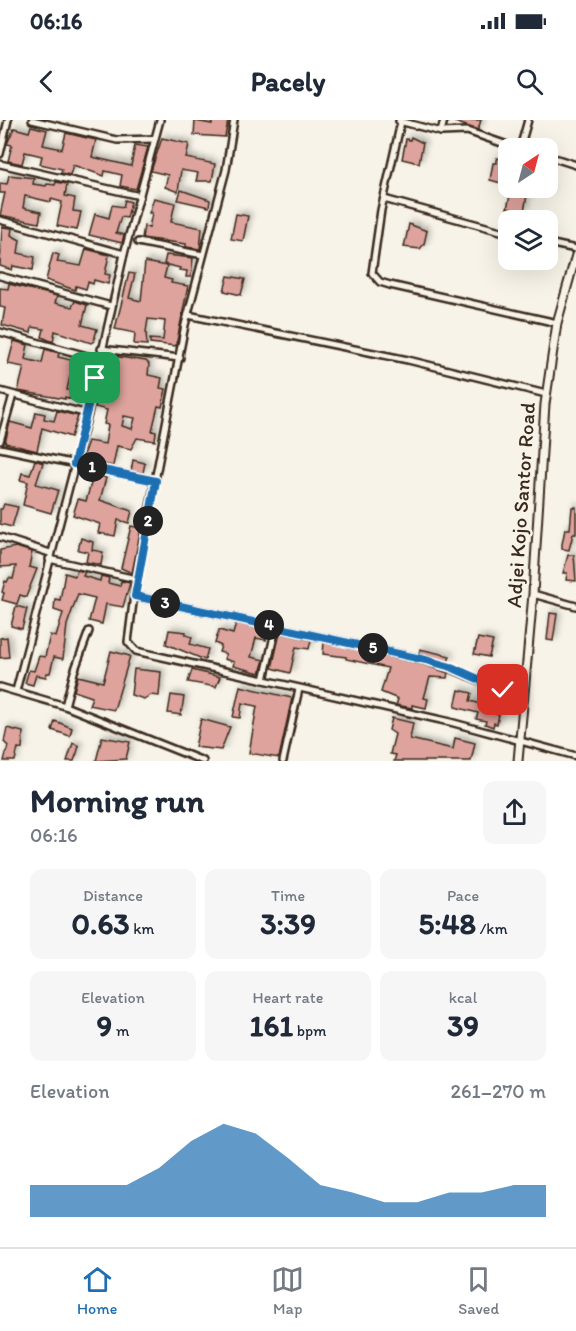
<!DOCTYPE html>
<meta charset="utf-8">
<style>
:root{--surface:#fff;--page:#f6f6f7;--text:#1f2937;--muted:#747a83;--line:#e0e1e3;--accent:#1f6fb2}
body{margin:0;font-family:Itim,sans-serif;background:var(--page);color:var(--text);height:100vh;display:flex;flex-direction:column;font-size:22px;white-space:nowrap}
*{box-sizing:border-box;margin:0}
p{font-size:20px;color:var(--muted)}
.icon{flex:none;width:33px;height:33px;fill:none;stroke:currentColor;stroke-width:2;stroke-linecap:round;stroke-linejoin:round}
.map{position:relative;height:641px;overflow:hidden}
.drawer{display:flex;flex-direction:column;background:var(--surface);flex:1}
.drawer>*{flex:none}
.needle{width:39px;rotate:36deg}
.controls{position:absolute;left:498px;top:18px;display:grid;gap:12px}
.controls a{display:grid;place-items:center;width:60px;height:60px;border-radius:12px;background:var(--surface);box-shadow:0 6px 24px #0002;font-size:30px}
.pin{position:absolute;display:grid;place-items:center;width:51px;height:51px;color:#fff;margin:-26px;border-radius:12px;box-shadow:0 3px 9px #0006}
.km{position:absolute;width:30px;height:30px;margin:-15px;border-radius:50%;background:#222;color:#fff;font-size:16px;line-height:30px;text-align:center}
.round{display:grid;place-items:center;flex:none;width:63px;height:63px;border-radius:12px;background:var(--page)}
.overview{display:flex;align-items:center;justify-content:space-between;height:102px;padding:0 30px}
h1{font-size:33px;font-weight:700;line-height:45px}
.stats{display:grid;grid-template-columns:repeat(3,1fr);gap:9px;height:102px;padding:6px 30px}
.stats div{display:grid;align-content:center;border-radius:12px;background:var(--page);text-align:center}
.stats b{font-size:30px;font-weight:700}
.stats small{font-size:16px;font-weight:400}
.stats p{font-size:16px}
.chart{height:168px;padding:12px 30px}
.chart p{display:flex;justify-content:space-between}
.chart svg{width:100%;height:108px;margin-top:6px;fill:var(--accent);opacity:.7}
.status{display:flex;justify-content:space-between;align-items:center;height:42px;padding:0 30px;background:var(--surface);direction:ltr}
.status svg{height:16px;fill:currentColor}
header{display:flex;justify-content:space-between;align-items:center;height:78px;padding:0 30px;background:var(--surface);font-size:27px;font-weight:700}
.tabs{display:flex;justify-content:space-around;align-items:center;height:84px;border-top:2px solid var(--line);background:var(--surface);font-size:16px;color:var(--muted)}
.tabs a{display:grid;justify-items:center;gap:3px}
.tabs .on{color:var(--accent)}
.map>svg:first-child{display:block}
.building{fill:#dda39c;stroke:#3b2a1e;stroke-width:1.5;fill-rule:evenodd;filter:url(#shadow)}
.lines{fill:none;stroke-linecap:round;stroke-linejoin:round}
.minor-casing{stroke:#3b2a1e;stroke-width:10}
.tertiary-casing{stroke:#3b2a1e;stroke-width:11}
.minor{stroke:#f7f3e8;stroke-width:5}
.tertiary{stroke:#f7f3e8;stroke-width:7}
.route-casing{stroke:#fff;stroke-width:12}
.route{stroke:#1f6fb2;stroke-width:8}
.labels{text-anchor:middle;stroke-width:5;stroke-linejoin:round;paint-order:stroke}
.street-label{font-size:21px;fill:#3b2a1e;stroke:#f7f3e8}
</style>
<div class="status"><b>06:16</b><svg viewBox="0 0 49 12"><path d="M0 12V9h3v3zM5 12V6h3v6zM10 12V3h3v9zM15 12V0h3v12zM26 1h20v11H26zM47 4h2v5h-2z"/></svg></div>
<header><svg class="icon" aria-label="back" viewBox="0 0 24 24"><path d="M15 5l-7 7 7 7"/></svg>Pacely<svg class="icon" aria-label="search" viewBox="0 0 24 24"><circle cx="10" cy="10" r="6"/><path d="M15 15l6 6"/></svg></header>
<div class="map">
<svg width="576" height="641" viewBox="0 0 576 641">
<defs>
<filter id="shadow"><feDropShadow dx="3" dy="-3" stdDeviation="3" flood-color="#0004"/></filter>
</defs>
<rect width="100%" height="100%" fill="#f7f3e8"/>
<filter id="ink" filterUnits="userSpaceOnUse"><feTurbulence type="fractalNoise" baseFrequency=".0167" numOctaves="2"/><feDisplacementMap in="SourceGraphic" scale="12" xChannelSelector="R" yChannelSelector="G"/><feConvolveMatrix kernelMatrix="1 2 1 2 8 2 1 2 1" color-interpolation-filters="sRGB"/></filter>
<g filter="url(#ink)">
<g class="building">
<path d="M 212,0 L 228,1 L 225,17 L 194,15 L 195,1 L 212,4 Z"/>
<path d="M 449,0 L 481,0 L 478,10 Z"/>
<path d="M 31,6 L 47,10 L 43,25 L 62,29 L 66,13 L 87,18 L 96,20 L 92,37 L 131,46 L 135,25 L 148,27 L 136,69 L 120,66 L 122,55 L 105,51 L 104,56 L 73,45 L 70,55 L 61,53 L 62,49 L 40,44 L 42,36 L 25,32 L 22,44 L 8,41 L 12,25 L 7,24 L 14,8 L 29,12 Z"/>
<path d="M 411,17 L 423,23 L 419,43 L 402,39 L 406,19 L 410,20 Z"/>
<path d="M 162,18 L 189,24 L 186,38 L 215,44 L 212,61 L 196,61 L 198,53 L 181,50 L 178,72 L 165,67 L 168,55 L 151,51 Z"/>
<path d="M 497,38 L 508,41 L 508,65 L 490,60 L 493,43 L 497,43 Z"/>
<path d="M 9,55 L 34,58 L 33,64 L 46,66 L 47,64 L 55,65 L 56,62 L 67,64 L 65,76 L 75,78 L 73,91 L 81,92 L 77,110 L 57,106 L 62,82 L 51,79 L 51,82 L 25,76 L 23,88 L 41,92 L 39,103 L 0,95 L 5,73 L 0,73 L 0,63 L 7,64 Z"/>
<path d="M 512,68 L 549,68 L 547,74 L 528,69 L 524,92 L 507,88 Z"/>
<path d="M 181,70 L 210,80 L 209,87 L 178,80 Z"/>
<path d="M 154,78 L 175,83 L 171,102 L 202,108 L 200,129 L 186,127 L 186,124 L 142,118 L 144,106 L 149,108 L 152,93 L 149,93 Z"/>
<path d="M 125,80 L 131,82 L 127,98 L 121,97 L 116,113 L 124,115 L 122,123 L 89,115 L 95,94 L 109,98 L 112,85 L 123,87 Z"/>
<path d="M 236,94 L 248,96 L 243,121 L 231,119 Z"/>
<path d="M 409,104 L 427,111 L 424,124 L 420,129 L 404,127 Z"/>
<path d="M 2,107 L 12,108 L 11,115 L 20,120 L 18,133 L 35,137 L 33,150 L 13,146 L 12,150 L 0,146 Z"/>
<path d="M 86,129 L 109,135 L 105,154 L 110,155 L 108,164 L 94,160 L 93,164 L 88,162 L 86,169 L 76,166 L 75,170 L 46,160 L 53,133 L 59,135 L 57,142 L 81,146 Z"/>
<path d="M 166,135 L 193,138 L 191,157 L 186,157 L 187,151 L 179,150 L 180,148 L 164,144 Z"/>
<path d="M 145,142 L 167,146 L 164,158 L 172,160 L 171,163 L 188,166 L 176,226 L 150,223 L 150,219 L 163,220 L 165,201 L 148,199 L 146,212 L 147,225 L 134,224 L 135,213 L 115,209 L 129,153 L 135,154 L 129,178 L 141,181 Z"/>
<path d="M 228,156 L 245,159 L 241,175 L 224,171 Z"/>
<path d="M 9,164 L 57,176 L 55,183 L 72,187 L 75,181 L 87,185 L 82,205 L 97,209 L 94,221 L 91,223 L 55,211 L 53,222 L 42,217 L 44,209 L 32,207 L 31,213 L 2,205 L 5,188 L 0,187 L 0,168 L 8,169 Z"/>
<path d="M 14,221 L 28,225 L 25,239 L 42,243 L 45,229 L 59,233 L 58,237 L 87,244 L 84,258 L 70,256 L 67,270 L 84,273 L 82,283 L 65,277 L 65,279 L 18,271 L 24,247 L 8,244 Z"/>
<path d="M 106,235 L 146,241 L 149,244 L 148,255 L 162,258 L 160,268 L 166,269 L 162,287 L 158,286 L 152,311 L 156,312 L 155,321 L 137,318 L 131,329 L 117,326 L 113,346 L 81,340 L 88,321 L 105,324 L 108,305 L 104,304 L 107,290 L 95,287 ZM 124,296 L 135,298 L 132,309 L 122,306 Z"/>
<path d="M 57,291 L 78,296 L 71,317 L 42,308 L 37,331 L 5,323 L 10,302 L 32,308 L 36,292 L 45,294 L 44,299 L 54,301 Z"/>
<path d="M 35,340 L 43,343 L 36,364 L 58,370 L 51,393 L 23,385 L 28,362 L 20,360 L 22,353 L 30,355 Z"/>
<path d="M 133,340 L 145,343 L 143,353 L 131,351 Z"/>
<path d="M 94,353 L 106,358 L 100,380 L 132,391 L 129,403 L 118,400 L 115,416 L 98,413 L 100,404 L 73,395 L 78,379 L 86,381 Z"/>
<path d="M 4,384 L 18,387 L 12,407 L 0,404 L 0,389 L 2,389 Z"/>
<path d="M 572,387 L 576,387 L 576,414 L 573,414 L 569,430 L 562,429 L 562,424 L 565,409 L 570,409 Z"/>
<path d="M 131,406 L 141,408 L 132,453 L 121,448 Z"/>
<path d="M 81,418 L 93,422 L 92,430 L 103,432 L 101,445 L 86,442 L 88,432 L 78,430 Z"/>
<path d="M 16,427 L 32,432 L 29,447 L 37,449 L 26,477 L 20,475 L 17,484 L 2,480 L 4,473 L 2,472 L 5,461 L 7,462 L 9,458 L 13,459 L 16,446 L 0,447 L 0,430 Z"/>
<path d="M 568,435 L 574,435 L 576,461 L 566,460 L 567,453 L 563,453 Z"/>
<path d="M 77,450 L 85,452 L 83,456 L 100,461 L 101,456 L 109,458 L 108,463 L 120,466 L 121,461 L 130,463 L 123,487 L 106,484 L 102,504 L 89,501 L 95,478 L 78,474 L 67,505 L 63,539 L 54,537 L 50,553 L 47,553 L 46,557 L 36,555 L 33,565 L 25,563 L 29,550 L 34,551 L 39,536 L 45,537 L 50,515 L 56,517 L 63,493 L 54,490 L 55,479 L 60,480 L 65,453 L 75,456 Z"/>
<path d="M 16,486 L 27,489 L 22,509 L 11,506 Z"/>
<path d="M 550,493 L 557,494 L 553,521 L 547,520 Z"/>
<path d="M 236,503 L 268,510 L 266,520 L 256,518 L 251,537 L 264,540 L 260,553 L 233,546 L 234,542 L 224,539 L 226,534 L 219,532 L 221,526 L 215,523 L 219,510 L 233,514 Z"/>
<path d="M 169,510 L 186,512 L 186,515 L 192,517 L 190,524 L 208,529 L 205,540 L 166,524 Z"/>
<path d="M 280,513 L 311,520 L 309,529 L 296,527 L 290,553 L 272,548 Z"/>
<path d="M 7,517 L 9,537 L 0,538 L 0,518 Z"/>
<path d="M 478,518 L 493,521 L 489,537 L 474,534 Z"/>
<path d="M 324,522 L 425,545 L 448,553 L 447,558 L 430,557 L 424,578 L 428,579 L 426,588 L 412,585 L 412,588 L 396,585 L 398,579 L 381,572 L 388,548 L 346,539 L 346,537 L 323,534 Z"/>
<path d="M 420,529 L 450,536 L 448,542 L 419,533 Z"/>
<path d="M 111,531 L 130,536 L 114,590 L 89,585 L 92,577 L 74,571 L 78,556 L 103,562 Z"/>
<path d="M 134,549 L 161,552 L 159,576 L 150,575 L 144,579 L 131,575 Z"/>
<path d="M 192,550 L 220,557 L 216,567 L 188,562 Z"/>
<path d="M 240,566 L 292,578 L 279,638 L 249,633 L 257,586 L 242,583 L 240,598 L 233,597 Z"/>
<path d="M 459,570 L 472,573 L 470,581 L 489,586 L 487,591 L 499,595 L 497,604 L 494,603 L 493,607 L 485,604 L 486,601 L 476,599 L 478,593 L 455,587 Z"/>
<path d="M 171,575 L 184,577 L 181,595 L 168,593 Z"/>
<path d="M 392,598 L 413,603 L 410,619 L 453,629 L 455,618 L 475,623 L 471,641 L 394,641 L 396,635 L 390,634 L 395,614 L 389,610 Z"/>
<path d="M 201,599 L 230,607 L 221,630 L 195,627 Z"/>
<path d="M 55,601 L 72,608 L 70,616 L 52,610 Z"/>
<path d="M 7,608 L 23,612 L 22,629 L 18,628 L 15,641 L 4,641 L 8,626 L 4,622 Z"/>
<path d="M 102,617 L 130,622 L 126,639 L 96,641 Z"/>
<path d="M 73,623 L 79,626 L 77,633 L 74,641 L 67,641 Z"/>
</g>
<g class="lines">
<defs>
<g id="minor">
<path d="M 32,0 L 117,20 L 155,19"/>
<path d="M 234,0 L 226,50 L 185,205 L 136,459 L 128,522 L 136,531 L 450,602 L 576,636"/>
<path d="M 399,1 L 441,12 L 467,11 L 516,28"/>
<path d="M 401,2 L 381,90 L 372,153 L 380,162 L 390,165 L 557,203"/>
<path d="M 441,12 L 444,0"/>
<path d="M 520,28 L 528,0"/>
<path d="M 0,34 L 8,0"/>
<path d="M 548,36 L 576,45"/>
<path d="M 0,44 L 140,76"/>
<path d="M 384,79 L 508,113"/>
<path d="M 0,100 L 124,134"/>
<path d="M 138,122 L 203,135"/>
<path d="M 548,123 L 576,129"/>
<path d="M 0,156 L 111,186"/>
<path d="M 188,195 L 408,240 L 546,274"/>
<path d="M 0,212 L 98,239"/>
<path d="M 101,229 L 180,238"/>
<path d="M 0,271 L 88,294"/>
<path d="M 0,321 L 13,275"/>
<path d="M 0,328 L 156,361"/>
<path d="M 0,417 L 50,433"/>
<path d="M 49,439 L 136,459"/>
<path d="M 533,474 L 576,486"/>
<path d="M 135,476 L 426,540 C 460,549 488,570 523,570"/>
<path d="M 264,560 L 276,507"/>
<path d="M 0,567 L 65,586 L 203,641"/>
<path d="M 16,571 L 88,294 L 124,134 L 160,0"/>
<path d="M 65,586 L 74,552 L 89,511"/>
<path d="M 283,641 L 299,569"/>
</g>
<path id="tertiary" d="M 518,641 L 533,474 L 545,284 L 557,203 L 576,135"/>
</defs>
<use href="#minor" class="minor-casing"/>
<use href="#tertiary" class="tertiary-casing"/>
<use href="#minor" class="minor"/>
<use href="#tertiary" class="tertiary"/>
</g>
</g>
<g class="lines" filter="url(#ink)">
<defs>
<path id="route" d="M 95,258 L 74,344 L 156,361 L 135,476 L 426,540 L 451,547 L 503,570"/>
</defs>
<use href="#route" class="route-casing"/>
<use href="#route" class="route"/>
</g>
<g class="labels">
<g class="street-label">
<text transform="translate(521 385) rotate(-86)" y="7">Adjei Kojo Santor Road</text>
</g>
</g>
</svg>
<div class="controls">
<a><svg class="needle" viewBox="-14 -14 28 28"><path d="M0-13l5 13h-10z" fill="#e53935"/><path d="M0 13l5-13h-10z" fill="#747a83"/></svg></a>
<a><svg class="icon" aria-label="layers" viewBox="0 0 24 24"><path d="M12 4l9 5-9 5-9-5zM3 14l9 5 9-5"/></svg></a>
</div>
<div class="pin" style="left:95px;top:258px;background:#1e9e55"><svg class="icon" aria-label="arrive" viewBox="0 0 24 24"><path d="M6 21V4h12l-3 4 3 4H6"/></svg></div>
<div class="pin" style="left:503px;top:570px;background:#d93025"><svg class="icon" aria-label="check" viewBox="0 0 24 24"><path d="M5 12l5 5 9-10"/></svg></div>
<b class="km" style="left:92px;top:347px">1</b>
<b class="km" style="left:148px;top:401px">2</b>
<b class="km" style="left:165px;top:483px">3</b>
<b class="km" style="left:269px;top:505px">4</b>
<b class="km" style="left:373px;top:528px">5</b>
</div>
<section class="drawer">
<div class="overview"><div><h1>Morning run</h1><p>06:16</p></div><a class="round"><svg class="icon" aria-label="share" viewBox="0 0 24 24"><path d="M12 15V3M7 8l5-5 5 5M5 13v7h14v-7"/></svg></a></div>
<div class="stats">
<div><p>Distance</p><b>0.63<small> km</small></b></div>
<div><p>Time</p><b>3:39</b></div>
<div><p>Pace</p><b>5:48<small> /km</small></b></div>
</div>
<div class="stats">
<div><p>Elevation</p><b>9<small> m</small></b></div>
<div><p>Heart rate</p><b>161<small> bpm</small></b></div>
<div><p>kcal</p><b>39</b></div>
</div>
<div class="chart"><p><span>Elevation</span>261–270 m</p>
<svg viewBox="0 0 160 44" preserveAspectRatio="none"><path d="M0 44V31L10 31L20 31L30 31L40 24L50 13L60 6L70 10L80 20L90 31L100 34L110 38L120 38L130 34L140 34L150 31L160 31V44z"/></svg>
</div>
</section>
<nav class="tabs">
<a class="on"><svg class="icon" aria-label="home" viewBox="0 0 24 24"><path d="M3 11l9-7 9 7M6 9v11h12V9"/></svg>Home</a>
<a><svg class="icon" aria-label="map" viewBox="0 0 24 24"><path d="M3 6l6-2 6 2 6-2v14l-6 2-6-2-6 2zM9 4v14M15 6v14"/></svg>Map</a>
<a><svg class="icon" aria-label="saved" viewBox="0 0 24 24"><path d="M7 4h10v16l-5-4-5 4z"/></svg>Saved</a>
</nav>
